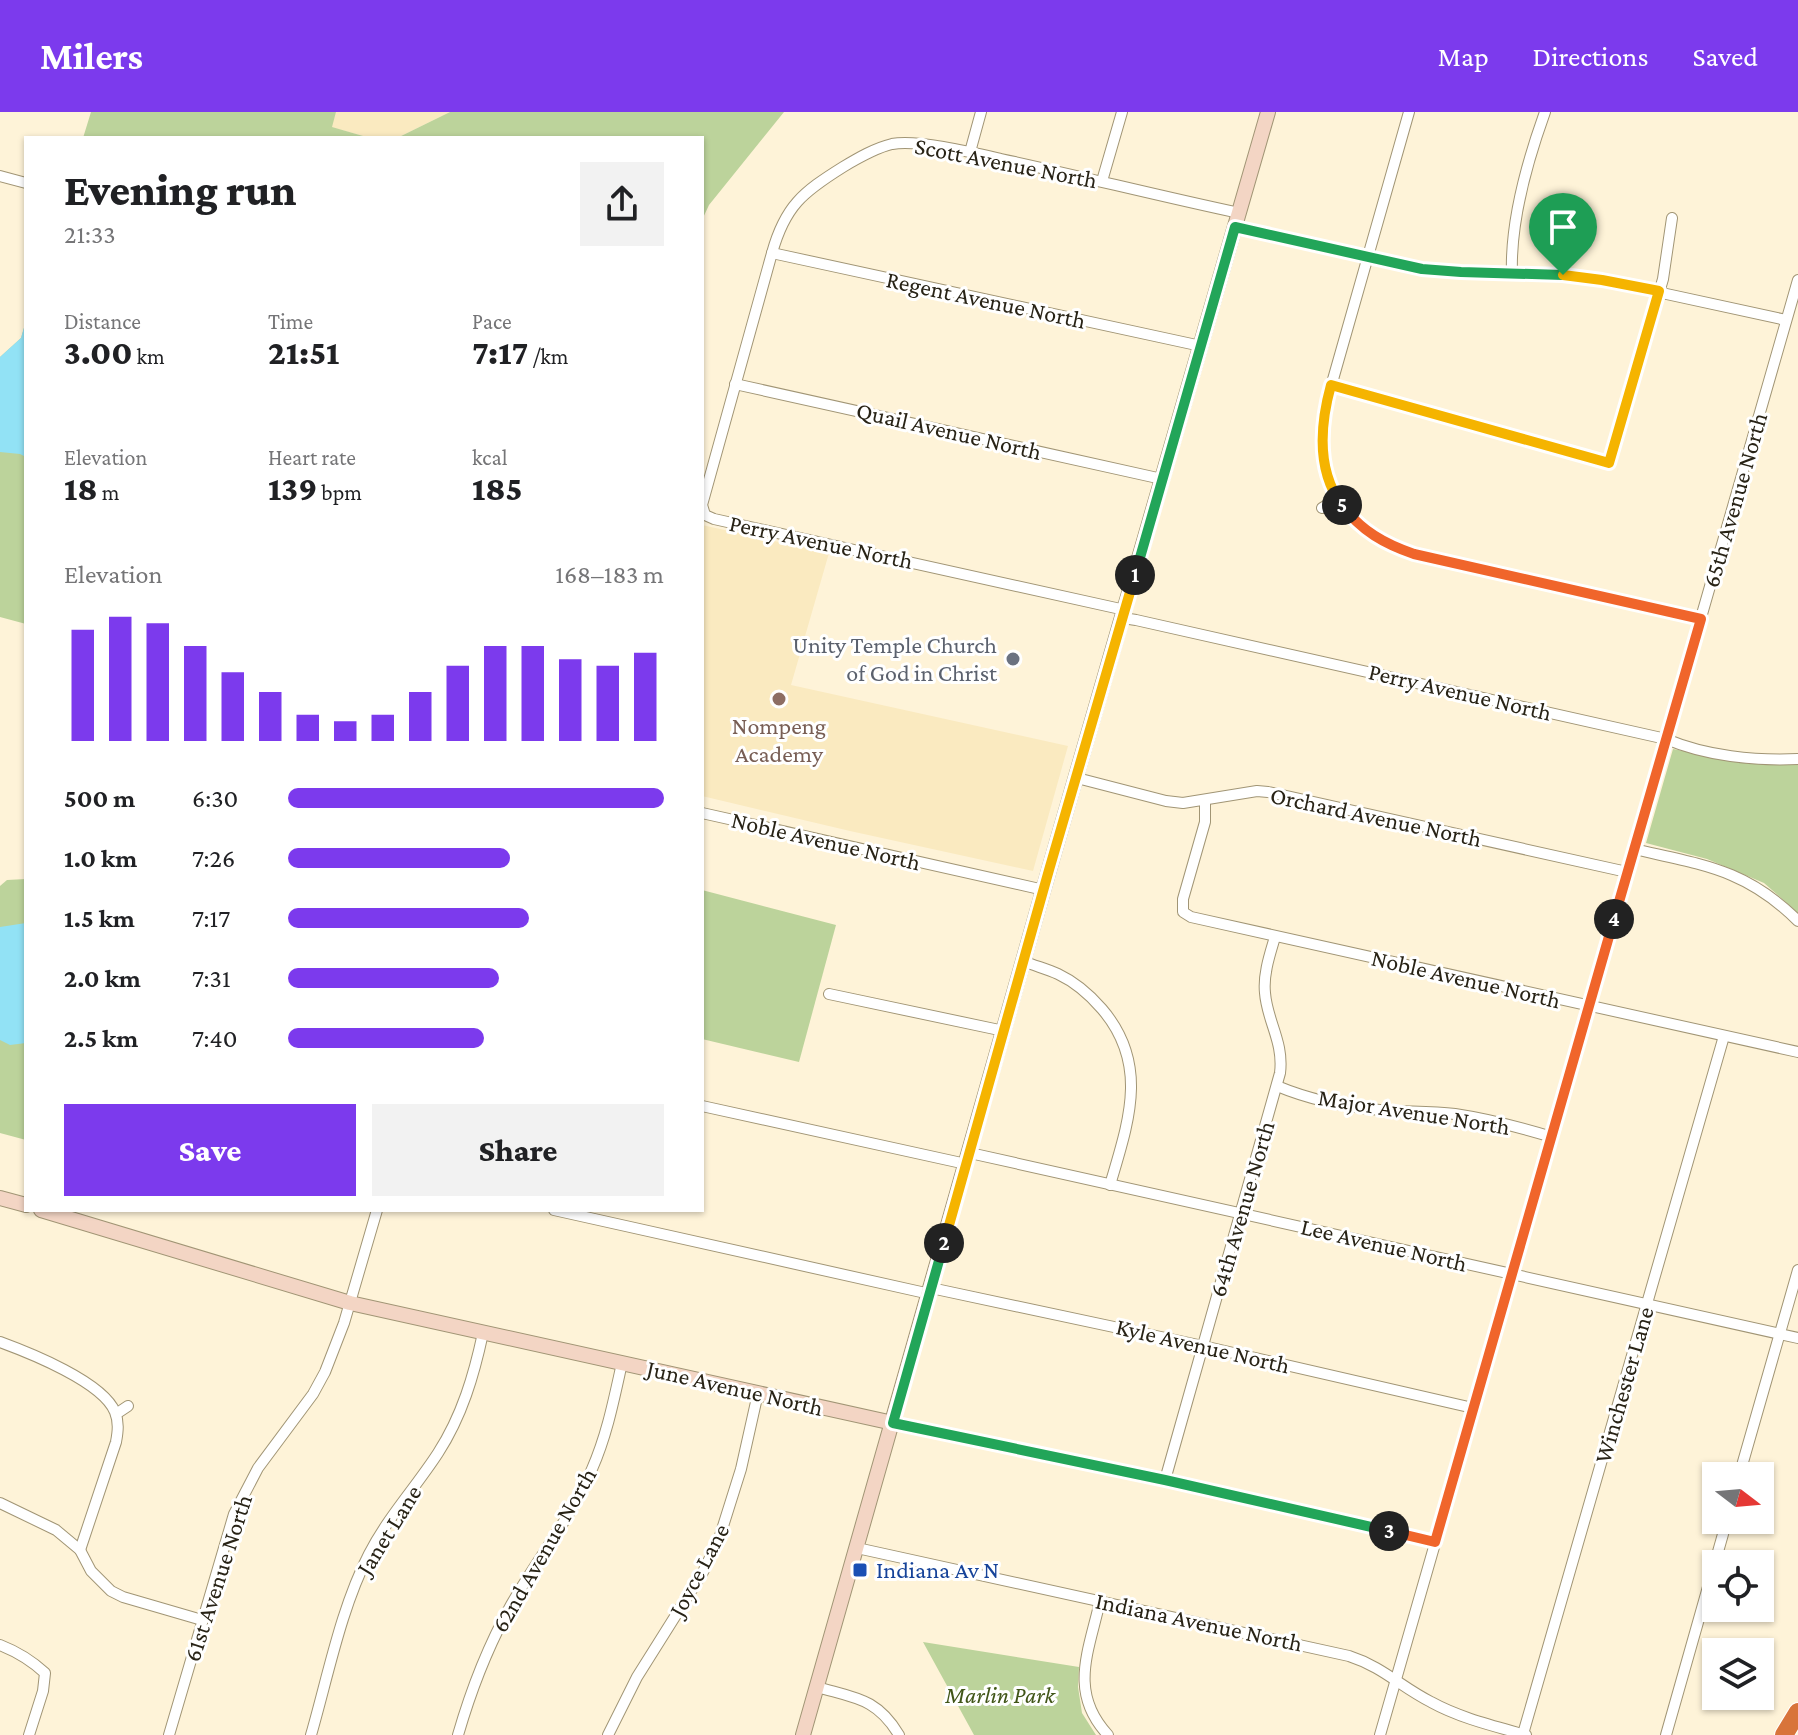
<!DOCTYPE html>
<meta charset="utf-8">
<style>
:root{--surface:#fff;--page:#f2f2f2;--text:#202124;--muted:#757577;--accent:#7c3aed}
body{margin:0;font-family:"Crimson Pro",serif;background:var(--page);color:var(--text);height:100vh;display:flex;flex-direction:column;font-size:30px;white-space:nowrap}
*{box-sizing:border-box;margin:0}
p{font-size:26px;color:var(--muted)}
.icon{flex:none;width:44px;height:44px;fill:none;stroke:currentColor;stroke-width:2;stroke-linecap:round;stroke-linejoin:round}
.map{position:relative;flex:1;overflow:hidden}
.drawer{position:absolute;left:24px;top:24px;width:680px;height:1076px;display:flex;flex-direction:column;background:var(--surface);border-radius:0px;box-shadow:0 2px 6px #0004}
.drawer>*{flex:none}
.needle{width:52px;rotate:106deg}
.buttons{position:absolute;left:1702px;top:1350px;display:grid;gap:16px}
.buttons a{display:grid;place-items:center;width:72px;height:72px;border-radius:0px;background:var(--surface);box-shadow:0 2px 6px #0004;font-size:40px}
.pin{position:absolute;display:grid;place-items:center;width:68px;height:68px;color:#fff;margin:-82px -34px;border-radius:50% 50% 50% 0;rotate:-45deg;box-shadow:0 0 8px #0007}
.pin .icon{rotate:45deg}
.km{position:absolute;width:40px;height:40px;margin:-20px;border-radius:50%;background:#222;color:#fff;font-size:22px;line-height:40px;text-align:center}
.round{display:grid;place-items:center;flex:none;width:84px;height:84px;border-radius:0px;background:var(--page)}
.summary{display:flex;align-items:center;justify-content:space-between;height:136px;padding:0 40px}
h1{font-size:44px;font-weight:800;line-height:60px}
.figures{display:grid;grid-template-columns:repeat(3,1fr);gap:12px;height:136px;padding:8px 40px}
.figures div{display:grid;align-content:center}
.figures b{font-size:34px;font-weight:800}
.figures small{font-size:22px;font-weight:400}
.figures p{font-size:22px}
.chart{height:224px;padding:16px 40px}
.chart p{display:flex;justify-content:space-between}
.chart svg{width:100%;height:144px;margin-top:8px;stroke:var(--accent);stroke-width:6}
.cta{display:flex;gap:16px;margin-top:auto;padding:16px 40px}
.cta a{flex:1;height:92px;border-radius:0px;background:var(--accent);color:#fff;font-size:32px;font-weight:800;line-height:92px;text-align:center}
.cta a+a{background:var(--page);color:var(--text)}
ul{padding:0 40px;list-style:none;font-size:26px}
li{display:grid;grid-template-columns:128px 96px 1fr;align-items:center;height:60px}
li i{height:20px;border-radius:10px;background:var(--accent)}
header{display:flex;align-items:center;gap:48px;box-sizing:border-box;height:112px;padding:0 40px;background:var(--accent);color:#fff}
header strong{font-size:38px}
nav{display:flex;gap:44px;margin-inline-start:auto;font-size:28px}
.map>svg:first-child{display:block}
.built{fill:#faeac0}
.green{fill:#bcd39b}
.water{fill:#92e2f5}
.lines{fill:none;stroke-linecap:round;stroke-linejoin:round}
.street-casing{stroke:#a19575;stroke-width:12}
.secondary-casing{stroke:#a19575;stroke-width:16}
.highway-casing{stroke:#fff;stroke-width:20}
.street{stroke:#fff;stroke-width:10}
.secondary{stroke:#f3d5c4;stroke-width:14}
.highway{stroke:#d8743a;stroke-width:18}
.split-1-casing{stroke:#fff;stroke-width:16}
.split-2-casing{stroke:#fff;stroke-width:16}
.split-3-casing{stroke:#fff;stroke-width:16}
.split-4-casing{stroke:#fff;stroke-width:16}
.split-5-casing{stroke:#fff;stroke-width:16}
.split-6-casing{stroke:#fff;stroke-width:16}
.split-1{stroke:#22a559;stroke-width:10}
.split-2{stroke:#f5b400;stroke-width:10}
.split-3{stroke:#22a559;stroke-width:10}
.split-4{stroke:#f0652b;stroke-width:10}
.split-5{stroke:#f0652b;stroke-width:10}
.split-6{stroke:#f5b400;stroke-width:10}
.worship-dot{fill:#6b7280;stroke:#fff;stroke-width:3}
.education-dot{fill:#8d6e63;stroke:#fff;stroke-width:3}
.transit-dot{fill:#1a4fb4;stroke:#fff;stroke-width:3}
.labels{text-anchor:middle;stroke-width:6;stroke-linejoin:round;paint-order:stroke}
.street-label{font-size:24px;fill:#282316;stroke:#fff}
.worship-label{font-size:24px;fill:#5b616d;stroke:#fff;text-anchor:end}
.education-label{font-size:24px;fill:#785e54;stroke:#fff}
.transit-label{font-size:24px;fill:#164399;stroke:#fff;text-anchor:start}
.park-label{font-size:24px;font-style:italic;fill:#405517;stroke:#fff}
</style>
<header>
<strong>Milers</strong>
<nav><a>Map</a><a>Directions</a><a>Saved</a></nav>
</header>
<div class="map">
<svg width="1798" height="1623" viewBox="0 0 1798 1623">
<rect width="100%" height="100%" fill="#fef3d8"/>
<g class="built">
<path d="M 336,0 L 450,0 L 397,26 L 370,26 L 331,15 Z"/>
<path d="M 702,413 L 829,441 L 791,573 L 1068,634 L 1033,759 L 850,719 L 702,684 Z"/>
</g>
<g class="green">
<path d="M 91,0 L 336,0 L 332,15 L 370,26 L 83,26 Z"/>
<path d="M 450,0 L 784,0 L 709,93 L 702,108 L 702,26 L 397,26 Z"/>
<path d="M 26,209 L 26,512 L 0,505 L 0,245 L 21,226 Z"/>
<path d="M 1673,637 L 1751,652 L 1798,651 L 1798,801 L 1764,771 L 1707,747 L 1646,731 Z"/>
<path d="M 26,767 L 26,1028 L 0,1021 L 0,774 L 7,768 Z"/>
<path d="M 702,778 L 836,813 L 799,950 L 702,927 Z"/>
<path d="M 923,1530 L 1079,1555 L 1078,1575 L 1082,1601 L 1096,1623 L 974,1623 Z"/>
</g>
<g class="water">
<path d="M 26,209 L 26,345 L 20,342 L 0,340 L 0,245 L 21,226 Z"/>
<path d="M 26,811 L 26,931 L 10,933 L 0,928 L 0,815 Z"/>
</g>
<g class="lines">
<defs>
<g id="street">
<path d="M 1409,0 L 1326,292 C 1312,368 1341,418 1414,442 L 1701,507"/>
<path d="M 970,40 L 981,0"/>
<path d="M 0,64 L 26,71"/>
<path d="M 1102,69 L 1122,0"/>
<path d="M 1235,115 L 1422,157 L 1461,160 L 1563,163 L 1602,168 L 1786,208"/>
<path d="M 772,141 L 1201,234"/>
<path d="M 1512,162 C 1510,109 1527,50 1545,0"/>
<path d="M 735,272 L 1162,367"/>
<path d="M 1331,273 L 1609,351 L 1663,167 L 1672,106"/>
<path d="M 1322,396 L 1337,387"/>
<path d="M 1125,498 L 714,407 L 705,403 L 702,393 L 772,141 C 785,94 803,80 843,55 C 858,46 875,36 892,32 C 917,27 975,41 1001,47 C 1080,64 1159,84 1239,101"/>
<path d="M 1123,506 L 1136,508 L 1666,627 C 1706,644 1755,649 1798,647"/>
<path d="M 1077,666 L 1166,689 L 1183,691 L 1257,679 L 1268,680 L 1627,760"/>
<path d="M 1205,689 L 1205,710 L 1183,787 L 1183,800 L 1191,805 L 1798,940"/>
<path d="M 702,701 L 1044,778"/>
<path d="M 1634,737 C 1703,753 1746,757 1798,809"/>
<path d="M 1023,849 C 1035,854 1047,857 1058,862 C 1075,870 1090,883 1102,897 C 1150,953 1128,1011 1110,1073"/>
<path d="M 829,882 L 1004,919"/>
<path d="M 1277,974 C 1308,987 1346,995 1380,998 C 1405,1000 1430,999 1455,1002 C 1488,1007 1519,1015 1552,1025"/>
<path d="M 702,994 L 966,1052"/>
<path d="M 970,1041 L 1798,1226"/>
<path d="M 554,1098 L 930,1182"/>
<path d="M 931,1176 L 1203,1234 L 1473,1296"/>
<path d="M 0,1230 C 30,1241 103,1270 115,1300 C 119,1310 118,1319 116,1330 L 80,1438"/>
<path d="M 116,1302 L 128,1294"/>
<path d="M 893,1311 L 1165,1368 L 1435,1430"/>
<path d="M 1739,1364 L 1798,1158"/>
<path d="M 1165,1368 L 1280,961 C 1284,930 1267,909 1265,881 C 1263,862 1270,842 1275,825"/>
<path d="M 0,1391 L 56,1418 L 80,1438 L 91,1459 L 111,1479 L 123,1485 L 202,1508"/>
<path d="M 857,1436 L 1349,1544 C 1383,1555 1401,1575 1431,1590 C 1460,1606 1494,1614 1526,1623"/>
<path d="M 1100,1489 C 1089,1539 1068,1580 1108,1623"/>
<path d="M 0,1533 C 18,1540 31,1548 45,1561 L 43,1579 L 29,1623"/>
<path d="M 817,1575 C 855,1586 877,1586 899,1623"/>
<path d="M 1523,1622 L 1724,924"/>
<path d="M 169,1623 L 234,1402 L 258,1356 L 313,1282 L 325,1260 L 344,1211 L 377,1098"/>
<path d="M 311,1623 C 328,1564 341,1496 369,1442 C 388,1405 416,1375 438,1341 C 462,1304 474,1263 483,1221"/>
<path d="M 458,1623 C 471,1578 488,1534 511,1493 C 537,1447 571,1406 592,1357 C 607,1323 614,1287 622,1251"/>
<path d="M 608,1623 L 637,1565 L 703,1460 L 719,1427 L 741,1357 L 758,1281"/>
<path d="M 1380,1623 L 1798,168"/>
<path d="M 1666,1623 L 1727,1408"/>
</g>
<g id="secondary">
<path d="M 0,1086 L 26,1093"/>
<path d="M 41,1098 L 350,1191 L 893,1311"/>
<path d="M 803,1623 L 1049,758 L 1268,0"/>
</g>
<path id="highway" d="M 1784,1623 L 1798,1600"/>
</defs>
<use href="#street" class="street-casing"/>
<use href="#secondary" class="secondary-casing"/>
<use href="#highway" class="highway-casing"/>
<use href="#street" class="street"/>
<use href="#secondary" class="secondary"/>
<use href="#highway" class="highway"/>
</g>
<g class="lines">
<defs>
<path id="split-1" d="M 1135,463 L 1235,115 L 1422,157 L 1461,160 L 1563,163"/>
<path id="split-2" d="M 944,1131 L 1049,758 L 1135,463"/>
<path id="split-3" d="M 944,1131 L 893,1311 L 1165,1368 L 1389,1419"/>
<path id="split-4" d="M 1389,1419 L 1435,1430 L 1614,807"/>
<path id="split-5" d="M 1342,393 C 1361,419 1385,432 1414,442 L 1701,507 L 1614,807"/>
<path id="split-6" d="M 1342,393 C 1316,358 1320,313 1331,273 L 1609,351 L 1659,179 L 1602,168 L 1563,163"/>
</defs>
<use href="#split-1" class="split-1-casing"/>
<use href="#split-2" class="split-2-casing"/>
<use href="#split-3" class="split-3-casing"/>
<use href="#split-4" class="split-4-casing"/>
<use href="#split-5" class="split-5-casing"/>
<use href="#split-6" class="split-6-casing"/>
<use href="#split-1" class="split-1"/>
<use href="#split-2" class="split-2"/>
<use href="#split-3" class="split-3"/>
<use href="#split-4" class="split-4"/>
<use href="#split-5" class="split-5"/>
<use href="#split-6" class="split-6"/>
</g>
<circle class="worship-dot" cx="1013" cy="547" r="8"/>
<circle class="education-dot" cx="779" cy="587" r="8"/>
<rect class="transit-dot" x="852" y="1450" width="16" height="16" rx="4"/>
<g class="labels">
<g class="street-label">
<text transform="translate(1006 51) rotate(11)" y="8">Scott Avenue North</text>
<text transform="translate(986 188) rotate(12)" y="8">Regent Avenue North</text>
<text transform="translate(949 319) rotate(13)" y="8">Quail Avenue North</text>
<text transform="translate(1735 388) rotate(-74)" y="8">65th Avenue North</text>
<text transform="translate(821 430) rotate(12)" y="8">Perry Avenue North</text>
<text transform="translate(1460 580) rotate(13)" y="8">Perry Avenue North</text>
<text transform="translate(1376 705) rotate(12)" y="8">Orchard Avenue North</text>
<text transform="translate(826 729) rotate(13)" y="8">Noble Avenue North</text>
<text transform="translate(1466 867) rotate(13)" y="8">Noble Avenue North</text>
<text transform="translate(1414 1000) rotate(9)" y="8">Major Avenue North</text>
<text transform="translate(1242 1097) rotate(-74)" y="8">64th Avenue North</text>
<text transform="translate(1384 1133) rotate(13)" y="8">Lee Avenue North</text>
<text transform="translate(1203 1234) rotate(13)" y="8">Kyle Avenue North</text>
<text transform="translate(1624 1273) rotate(-74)" y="8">Winchester Lane</text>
<text transform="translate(735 1276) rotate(13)" y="8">June Avenue North</text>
<text transform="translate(389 1418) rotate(-58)" y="8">Janet Lane</text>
<text transform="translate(544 1438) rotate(-60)" y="8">62nd Avenue North</text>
<text transform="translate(699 1458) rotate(-62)" y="8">Joyce Lane</text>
<text transform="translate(218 1466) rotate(-72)" y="8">61st Avenue North</text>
<text transform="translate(1199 1510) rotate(12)" y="8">Indiana Avenue North</text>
</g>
<g class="worship-label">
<text x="997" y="541">Unity Temple Church<tspan x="997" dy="28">of God in Christ</tspan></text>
</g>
<g class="education-label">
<text x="779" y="622">Nompeng<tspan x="779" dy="28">Academy</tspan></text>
</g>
<g class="transit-label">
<text x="876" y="1466">Indiana Av N</text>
</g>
<g class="park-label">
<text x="1000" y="1591">Marlin Park</text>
</g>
</g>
</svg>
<div class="buttons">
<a><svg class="needle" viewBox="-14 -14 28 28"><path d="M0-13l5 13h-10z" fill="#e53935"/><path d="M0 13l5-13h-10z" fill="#757577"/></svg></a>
<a><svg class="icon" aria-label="locate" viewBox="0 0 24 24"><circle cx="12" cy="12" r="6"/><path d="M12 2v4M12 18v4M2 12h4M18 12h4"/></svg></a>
<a><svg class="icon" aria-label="layers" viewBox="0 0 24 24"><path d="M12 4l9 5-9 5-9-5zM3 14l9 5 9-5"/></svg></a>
</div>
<div class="pin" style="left:1563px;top:163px;background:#1e9e55"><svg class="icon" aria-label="arrive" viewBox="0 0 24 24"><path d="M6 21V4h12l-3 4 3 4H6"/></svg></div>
<b class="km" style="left:1135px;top:463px">1</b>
<b class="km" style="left:944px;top:1131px">2</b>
<b class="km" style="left:1389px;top:1419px">3</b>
<b class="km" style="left:1614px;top:807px">4</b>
<b class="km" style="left:1342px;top:393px">5</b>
<section class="drawer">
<div class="summary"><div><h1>Evening run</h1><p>21:33</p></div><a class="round"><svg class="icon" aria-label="share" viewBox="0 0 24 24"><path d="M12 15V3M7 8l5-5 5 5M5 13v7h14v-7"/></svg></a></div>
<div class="figures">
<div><p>Distance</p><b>3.00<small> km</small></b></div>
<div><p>Time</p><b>21:51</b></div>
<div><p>Pace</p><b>7:17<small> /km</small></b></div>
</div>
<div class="figures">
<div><p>Elevation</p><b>18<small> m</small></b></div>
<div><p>Heart rate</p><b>139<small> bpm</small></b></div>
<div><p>kcal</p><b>185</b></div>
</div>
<div class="chart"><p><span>Elevation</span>168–183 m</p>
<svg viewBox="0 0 160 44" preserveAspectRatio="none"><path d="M5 44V10M15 44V6M25 44V8M35 44V15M45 44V23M55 44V29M65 44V36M75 44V38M85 44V36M95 44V29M105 44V21M115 44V15M125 44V15M135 44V19M145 44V21M155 44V17"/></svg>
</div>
<ul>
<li><b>500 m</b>6:30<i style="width:100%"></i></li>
<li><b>1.0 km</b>7:26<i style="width:59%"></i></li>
<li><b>1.5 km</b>7:17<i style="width:64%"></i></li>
<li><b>2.0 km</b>7:31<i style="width:56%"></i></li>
<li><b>2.5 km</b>7:40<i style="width:52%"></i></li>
</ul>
<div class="cta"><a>Save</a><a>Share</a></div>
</section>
</div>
